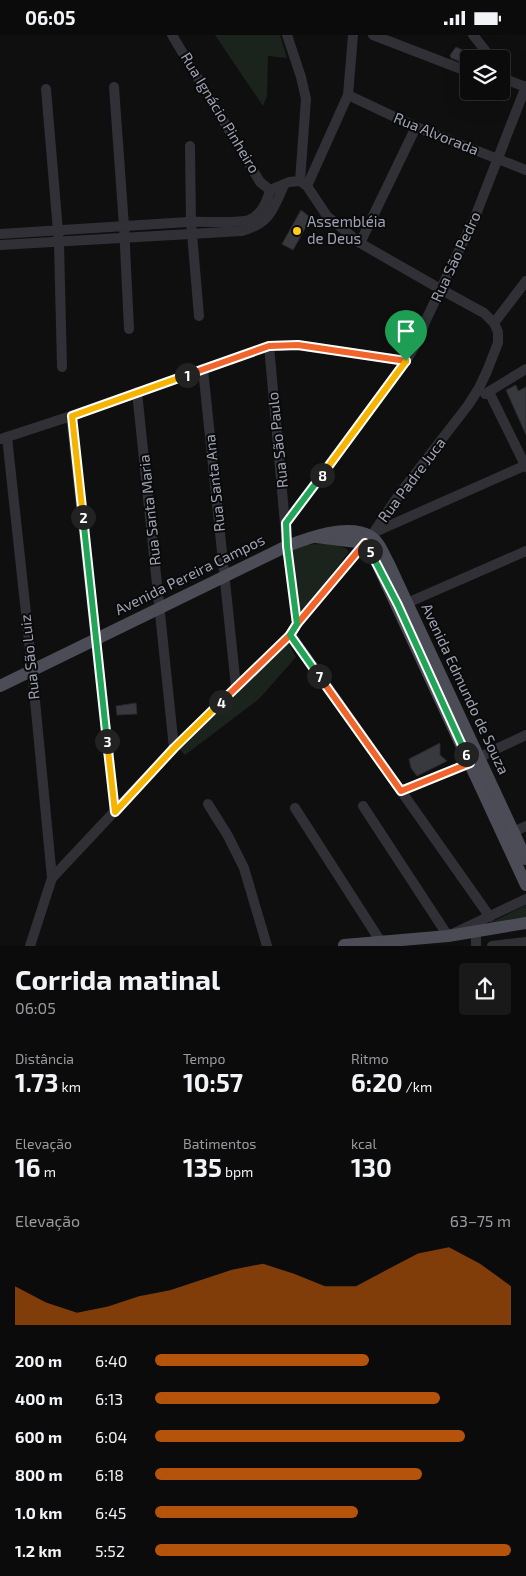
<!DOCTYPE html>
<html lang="pt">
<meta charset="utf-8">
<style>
:root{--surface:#0b0b0c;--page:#19191a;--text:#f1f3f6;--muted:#9a9b9d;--line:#2b2b2d;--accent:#b45309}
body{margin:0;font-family:"Exo 2",sans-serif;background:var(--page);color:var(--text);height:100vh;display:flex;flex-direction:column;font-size:19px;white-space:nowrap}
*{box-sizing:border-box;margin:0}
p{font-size:16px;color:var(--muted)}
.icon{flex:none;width:28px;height:28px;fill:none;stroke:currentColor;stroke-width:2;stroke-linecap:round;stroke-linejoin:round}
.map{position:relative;height:911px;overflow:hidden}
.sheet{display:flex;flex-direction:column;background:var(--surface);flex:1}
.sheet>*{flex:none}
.fabs{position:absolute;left:460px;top:15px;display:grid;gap:10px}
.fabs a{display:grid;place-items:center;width:50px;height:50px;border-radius:5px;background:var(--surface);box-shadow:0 5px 20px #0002,0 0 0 1px var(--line);font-size:25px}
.pin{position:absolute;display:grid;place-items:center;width:42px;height:42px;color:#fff;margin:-51px -21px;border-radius:50% 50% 50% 0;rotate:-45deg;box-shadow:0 0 5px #0007}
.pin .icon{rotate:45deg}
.km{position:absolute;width:25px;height:25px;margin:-12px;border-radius:50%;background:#222;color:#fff;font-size:14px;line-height:25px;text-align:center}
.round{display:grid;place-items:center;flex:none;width:52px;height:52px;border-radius:5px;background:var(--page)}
.summary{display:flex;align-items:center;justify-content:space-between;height:85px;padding:0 15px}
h1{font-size:28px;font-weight:700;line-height:38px}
.figures{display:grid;grid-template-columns:repeat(3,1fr);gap:8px;height:85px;padding:5px 15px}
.figures div{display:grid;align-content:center}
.figures b{font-size:25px;font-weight:700}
.figures small{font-size:14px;font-weight:400}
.figures p{font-size:14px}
.chart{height:140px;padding:10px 15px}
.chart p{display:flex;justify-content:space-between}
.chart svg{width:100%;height:90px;margin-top:5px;fill:var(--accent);opacity:.7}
ul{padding:0 15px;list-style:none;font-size:16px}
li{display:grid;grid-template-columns:80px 60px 1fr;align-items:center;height:38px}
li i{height:12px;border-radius:6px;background:var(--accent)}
.status{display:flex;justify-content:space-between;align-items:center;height:35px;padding:0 25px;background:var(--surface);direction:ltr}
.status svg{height:14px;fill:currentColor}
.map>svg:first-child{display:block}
.green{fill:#1b231d}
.building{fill:#38393e;stroke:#29292d}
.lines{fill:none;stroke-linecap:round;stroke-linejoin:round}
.minor{stroke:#303036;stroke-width:10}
.major{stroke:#4b4c55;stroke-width:12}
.split-1-casing{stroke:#fff;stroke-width:10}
.split-2-casing{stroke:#fff;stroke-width:10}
.split-3-casing{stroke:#fff;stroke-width:10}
.split-4-casing{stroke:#fff;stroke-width:10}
.split-5-casing{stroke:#fff;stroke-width:10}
.split-6-casing{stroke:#fff;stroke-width:10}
.split-7-casing{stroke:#fff;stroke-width:10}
.split-8-casing{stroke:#fff;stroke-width:10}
.split-9-casing{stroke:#fff;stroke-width:10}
.split-1{stroke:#f0652b;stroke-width:6}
.split-2{stroke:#f5b400;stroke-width:6}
.split-3{stroke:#22a559;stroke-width:6}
.split-4{stroke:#f5b400;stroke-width:6}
.split-5{stroke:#f0652b;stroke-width:6}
.split-6{stroke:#22a559;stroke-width:6}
.split-7{stroke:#f0652b;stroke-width:6}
.split-8{stroke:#22a559;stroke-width:6}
.split-9{stroke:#f5b400;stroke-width:6}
.poi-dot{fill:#ffcc18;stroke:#0a0a0b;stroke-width:2}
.labels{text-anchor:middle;stroke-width:4;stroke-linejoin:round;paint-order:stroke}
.street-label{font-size:15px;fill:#9ea2b3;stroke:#0a0a0b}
.poi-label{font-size:15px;fill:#9ea2b3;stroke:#0a0a0b;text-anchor:start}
</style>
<div class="status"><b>06:05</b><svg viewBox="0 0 49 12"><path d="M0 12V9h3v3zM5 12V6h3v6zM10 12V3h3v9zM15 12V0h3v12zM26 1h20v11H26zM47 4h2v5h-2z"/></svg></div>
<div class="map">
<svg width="526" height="911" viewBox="0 0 526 911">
<rect width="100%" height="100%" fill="#0f0f10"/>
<g class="green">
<path d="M 215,0 L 280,0 L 287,23 L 268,21 L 267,61 L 263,71 Z"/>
<path d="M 296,510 C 312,510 335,506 348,515 L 348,518 L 302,578 L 300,577 L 290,516 Z"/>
<path d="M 288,608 L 296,622 L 259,664 L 185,720 L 178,713 Z"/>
<path d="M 526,870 L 526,885 L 488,889 Z"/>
</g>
<g class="building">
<path d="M 456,12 L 481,24 L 469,24 L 469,30 L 451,23 L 450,20 Z"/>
<path d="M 301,175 L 311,183 L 293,215 L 282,209 Z"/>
<path d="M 516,350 L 518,356 L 526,352 L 526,400 L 506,355 Z"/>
<path d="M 136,668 L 137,679 L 117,680 L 116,671 Z"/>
<path d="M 440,708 L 440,720 L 447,726 L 417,741 L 411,733 L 409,724 Z"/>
</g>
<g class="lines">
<g class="minor">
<path d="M 172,0 L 260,147 L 270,155"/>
<path d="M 287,0 L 301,42 L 306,64 L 300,146"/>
<path d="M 373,0 L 469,37"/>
<path d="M 473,0 L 492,24"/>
<path d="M 501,45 L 510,46 L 526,52"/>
<path d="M 114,52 L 124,191 L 129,294"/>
<path d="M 46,54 L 59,208 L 62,332"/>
<path d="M 348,60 L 416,92 L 526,135"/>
<path d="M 190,111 L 191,187 L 199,281"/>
<path d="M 307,151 L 348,60 L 353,0"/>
<path d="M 0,199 C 63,195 125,191 188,187 C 203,186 237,189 249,185 C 262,180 267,167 270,155"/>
<path d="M 360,208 L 416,92"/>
<path d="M 0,210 L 242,196 C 270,188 273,175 284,150"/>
<path d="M 494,288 L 526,246"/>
<path d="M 269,311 L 287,511 L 297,589"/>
<path d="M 203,334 L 236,652"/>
<path d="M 137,357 L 174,713"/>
<path d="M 489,357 L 526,432"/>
<path d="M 485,359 L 526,334"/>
<path d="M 71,381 L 115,777"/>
<path d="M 7,402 L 32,634 L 52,843"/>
<path d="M 1,404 L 71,381 L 269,311 L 298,310 L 406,326"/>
<path d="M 286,488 L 406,326 L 419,304 L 425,287 L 475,182 L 526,51"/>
<path d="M 375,497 L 526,430"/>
<path d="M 407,568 L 526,516"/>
<path d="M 291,600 L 490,882"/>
<path d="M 401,756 L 470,728 L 492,716 L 526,700"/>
<path d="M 208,769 L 228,801 L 244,833 L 267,911"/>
<path d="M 363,771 L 448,901 L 526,864"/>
<path d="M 295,773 L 381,907"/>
<path d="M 507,800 L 526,791"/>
<path d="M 476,897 L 476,911"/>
<path d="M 30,911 L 52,843 L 174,713 L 291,600 L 297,589 L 374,497 L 398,461 L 469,369 L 479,353 L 487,336 L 498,308 L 498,297 L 494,288 L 484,278 L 442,255 L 360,208 L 327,181 L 307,151 L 300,146 L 289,147 L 270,155"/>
<path d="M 492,911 L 526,907"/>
</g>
<g class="major">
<path d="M 316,502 L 365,508 L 376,526 L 526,850"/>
<path d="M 0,651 L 287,511 C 308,503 348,488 370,501 C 379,506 384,520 389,529 L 526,824"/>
<path d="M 344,910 L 448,901 L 526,888"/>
</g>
</g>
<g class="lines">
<defs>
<path id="split-1" d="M 187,340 L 269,311 L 298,310 L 406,326"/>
<path id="split-2" d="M 83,482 L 72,381 L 187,340"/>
<path id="split-3" d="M 83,482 L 107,706"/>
<path id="split-4" d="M 107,706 L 115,777 L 174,713 L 221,667"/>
<path id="split-5" d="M 221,667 L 290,600 L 297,589 L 365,508 L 370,516"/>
<path id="split-6" d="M 370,516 L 398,570 L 466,719"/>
<path id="split-7" d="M 319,641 L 401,756 L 470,728 L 466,719"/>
<path id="split-8" d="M 319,641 L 290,600 L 297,589 L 287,511 L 286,488 L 322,440"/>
<path id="split-9" d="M 322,440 L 406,326"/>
</defs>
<use href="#split-1" class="split-1-casing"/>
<use href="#split-2" class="split-2-casing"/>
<use href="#split-3" class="split-3-casing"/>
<use href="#split-4" class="split-4-casing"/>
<use href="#split-5" class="split-5-casing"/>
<use href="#split-6" class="split-6-casing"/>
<use href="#split-7" class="split-7-casing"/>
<use href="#split-8" class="split-8-casing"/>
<use href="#split-9" class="split-9-casing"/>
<use href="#split-1" class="split-1"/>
<use href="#split-2" class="split-2"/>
<use href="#split-3" class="split-3"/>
<use href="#split-4" class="split-4"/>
<use href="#split-5" class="split-5"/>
<use href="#split-6" class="split-6"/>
<use href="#split-7" class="split-7"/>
<use href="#split-8" class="split-8"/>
<use href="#split-9" class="split-9"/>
</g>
<circle class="poi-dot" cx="297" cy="196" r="5"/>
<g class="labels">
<g class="street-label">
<text transform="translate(220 78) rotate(59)" y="5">Rua Ignácio Pinheiro</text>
<text transform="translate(436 99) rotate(22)" y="5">Rua Alvorada</text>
<text transform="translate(456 222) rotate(-65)" y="5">Rua São Pedro</text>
<text transform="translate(278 405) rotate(-96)" y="5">Rua São Paulo</text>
<text transform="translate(412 445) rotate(-53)" y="5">Rua Padre Juca</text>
<text transform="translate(215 448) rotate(-96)" y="5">Rua Santa Ana</text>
<text transform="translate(150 475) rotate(-96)" y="5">Rua Santa Maria</text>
<text transform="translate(190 540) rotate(-26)" y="5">Avenida Pereira Campos</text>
<text transform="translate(30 622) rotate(-96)" y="5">Rua São Luiz</text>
<text transform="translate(465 654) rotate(65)" y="5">Avenida Edmundo de Souza</text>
</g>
<g class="poi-label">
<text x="307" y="192">Assembléia<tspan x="307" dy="17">de Deus</tspan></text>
</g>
</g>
</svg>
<div class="fabs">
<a><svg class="icon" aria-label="layers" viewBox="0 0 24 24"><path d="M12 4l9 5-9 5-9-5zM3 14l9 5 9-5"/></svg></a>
</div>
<div class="pin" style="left:406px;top:326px;background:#1e9e55"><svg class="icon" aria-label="arrive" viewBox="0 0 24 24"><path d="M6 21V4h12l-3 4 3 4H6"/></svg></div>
<b class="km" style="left:187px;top:340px">1</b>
<b class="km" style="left:83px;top:482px">2</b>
<b class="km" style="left:107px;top:706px">3</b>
<b class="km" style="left:221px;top:667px">4</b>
<b class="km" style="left:370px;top:516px">5</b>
<b class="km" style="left:466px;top:719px">6</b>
<b class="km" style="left:319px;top:641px">7</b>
<b class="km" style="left:322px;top:440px">8</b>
</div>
<section class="sheet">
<div class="summary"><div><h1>Corrida matinal</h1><p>06:05</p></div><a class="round"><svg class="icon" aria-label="share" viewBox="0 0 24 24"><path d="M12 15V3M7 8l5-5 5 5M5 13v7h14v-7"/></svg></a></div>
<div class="figures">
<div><p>Distância</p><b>1.73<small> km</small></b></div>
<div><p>Tempo</p><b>10:57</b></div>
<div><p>Ritmo</p><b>6:20<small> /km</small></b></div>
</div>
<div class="figures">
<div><p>Elevação</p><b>16<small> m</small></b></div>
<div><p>Batimentos</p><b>135<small> bpm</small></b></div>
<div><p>kcal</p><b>130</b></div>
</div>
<div class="chart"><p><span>Elevação</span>63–75 m</p>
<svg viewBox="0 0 160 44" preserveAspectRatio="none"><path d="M0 44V25L10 33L20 38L30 35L40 30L50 27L60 22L70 17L80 14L90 19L100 25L110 25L120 17L130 9L140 6L150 14L160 25V44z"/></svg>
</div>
<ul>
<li><b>200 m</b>6:40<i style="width:60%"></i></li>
<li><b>400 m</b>6:13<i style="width:80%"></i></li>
<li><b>600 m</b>6:04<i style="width:87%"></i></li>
<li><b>800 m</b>6:18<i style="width:75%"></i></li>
<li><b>1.0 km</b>6:45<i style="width:57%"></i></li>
<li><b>1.2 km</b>5:52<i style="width:100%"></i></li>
</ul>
</section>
